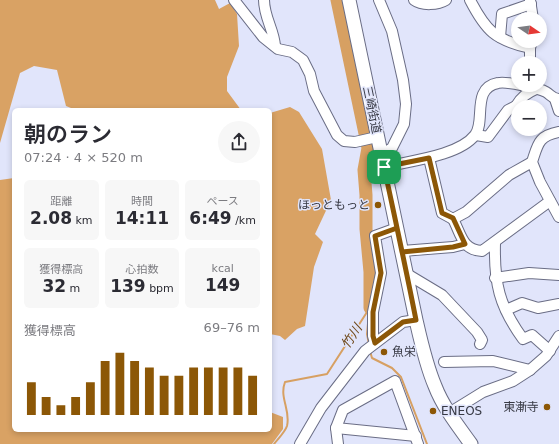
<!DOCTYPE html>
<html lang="ja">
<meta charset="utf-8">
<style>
:root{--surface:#fff;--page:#f7f7f7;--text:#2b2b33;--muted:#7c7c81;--accent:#8c5706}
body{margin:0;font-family:"DejaVu Sans","Noto Sans JP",sans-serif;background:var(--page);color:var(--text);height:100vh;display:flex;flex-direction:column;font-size:15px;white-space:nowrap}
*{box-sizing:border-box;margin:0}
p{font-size:13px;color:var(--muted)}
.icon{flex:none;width:22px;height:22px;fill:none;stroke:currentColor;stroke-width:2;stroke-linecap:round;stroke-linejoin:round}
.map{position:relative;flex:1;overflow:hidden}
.panel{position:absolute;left:12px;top:108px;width:260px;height:324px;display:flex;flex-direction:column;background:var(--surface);border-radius:6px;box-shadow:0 2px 6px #0003}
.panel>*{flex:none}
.needle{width:26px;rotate:103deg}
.buttons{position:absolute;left:511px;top:12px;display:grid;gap:8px}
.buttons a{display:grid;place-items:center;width:36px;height:36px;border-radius:50%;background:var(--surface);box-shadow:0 2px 6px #0003;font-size:20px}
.pin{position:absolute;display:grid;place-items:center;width:34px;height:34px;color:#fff;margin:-17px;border-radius:8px;box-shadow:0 2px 6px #0006}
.round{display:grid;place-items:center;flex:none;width:42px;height:42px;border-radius:21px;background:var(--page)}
.summary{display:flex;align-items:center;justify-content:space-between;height:68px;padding:0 12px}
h1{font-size:22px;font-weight:600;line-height:30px}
.figures{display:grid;grid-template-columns:repeat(3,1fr);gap:6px;height:68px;padding:4px 12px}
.figures div{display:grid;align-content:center;border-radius:6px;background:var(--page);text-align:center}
.figures b{font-size:17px;font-weight:600}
.figures small{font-size:11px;font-weight:400}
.figures p{font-size:11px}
.chart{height:112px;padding:8px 12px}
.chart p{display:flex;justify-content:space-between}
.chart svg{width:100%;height:72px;margin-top:4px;stroke:var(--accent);stroke-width:6}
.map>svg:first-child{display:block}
.forest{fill:#d9a264}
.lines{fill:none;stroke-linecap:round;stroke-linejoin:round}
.stream{stroke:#d7a062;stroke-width:2}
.river{stroke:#d7a062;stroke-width:13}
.minor-casing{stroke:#6a6d85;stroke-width:12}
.major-casing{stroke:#6a6d85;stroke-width:15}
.minor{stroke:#fff;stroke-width:10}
.major{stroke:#fff;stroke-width:13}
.route-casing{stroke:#fff;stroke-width:8}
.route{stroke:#8c5706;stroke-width:5}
.poi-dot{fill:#8c5706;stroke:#e1e5fb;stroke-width:1.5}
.labels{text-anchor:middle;stroke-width:3;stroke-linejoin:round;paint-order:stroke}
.street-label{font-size:12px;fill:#373944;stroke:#e1e5fb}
.poi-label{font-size:12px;fill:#373944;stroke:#e1e5fb;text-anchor:end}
.water-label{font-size:13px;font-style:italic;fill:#704a1c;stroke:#e1e5fb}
</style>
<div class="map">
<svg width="559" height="444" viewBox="0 0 559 444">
<rect width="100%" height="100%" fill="#e1e5fb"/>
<g class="forest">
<path d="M 0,0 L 215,0 L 219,9 L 230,3 L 237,14 L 239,46 L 227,77 L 227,91 L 241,110 L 76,110 L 66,106 L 57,70 L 34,66 L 20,73 L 0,143 Z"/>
<path d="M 290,107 L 299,112 L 322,149 L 331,200 L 315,234 L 323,242 L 314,267 L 305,326 L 297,329 L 285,340 L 280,336 L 270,334 L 270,113 Z"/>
<path d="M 14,178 L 14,430 L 270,430 L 270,412 L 283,417 L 283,429 L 272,444 L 0,444 L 0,180 Z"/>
</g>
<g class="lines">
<g class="stream">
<path d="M 368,323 L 367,334 L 369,344"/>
<path d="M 370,351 L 372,358 L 392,368 L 401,377 L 427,444"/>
<path d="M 274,444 C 278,439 285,432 287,426 C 291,410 279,398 285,382 L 327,374 L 369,309"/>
</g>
<path class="river" d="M 337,0 L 368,148 L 364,170 L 366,195 L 366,229 L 370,272 L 370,308"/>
<defs>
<g id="minor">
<path d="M 234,0 L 263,37 L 278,49 L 292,52 L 303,60 L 310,74 L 314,91 L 337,135 L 344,141 L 355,142 L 377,137"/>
<path d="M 264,0 C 264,17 274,30 275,46"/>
<path d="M 379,0 L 392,31 L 403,80 L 406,104 L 404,124 L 392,148 L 381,155"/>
<path d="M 414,0 C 422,6 438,5 446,0"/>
<path d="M 470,0 C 486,31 495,40 530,48"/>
<path d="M 530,0 L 533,19"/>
<path d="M 500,37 L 502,14 L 531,4"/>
<path d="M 530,63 L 530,48 L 532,41"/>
<path d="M 555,99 L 559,111"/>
<path d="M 518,108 L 516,106 C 521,97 527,93 536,89"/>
<path d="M 559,132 C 538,136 538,144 532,162 L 540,182 L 559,217"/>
<path d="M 476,135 L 488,137 L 508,110 L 516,106"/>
<path d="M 429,158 L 442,213 L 453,219 L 466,212 L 509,175 L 532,162"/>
<path d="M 384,167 C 409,161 459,156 475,135 C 486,121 471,88 498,83 C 506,81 539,88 546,92 C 551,95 553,99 559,99"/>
<path d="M 453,219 C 461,234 462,250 482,251 L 550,201"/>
<path d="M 495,243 C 494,283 499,306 523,339 L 532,335 L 550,351"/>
<path d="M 402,251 L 453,247 L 465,244"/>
<path d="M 407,274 L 442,295 L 477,332 L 482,340 L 480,344"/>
<path d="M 495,278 L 529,273 L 559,275"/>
<path d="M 506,310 L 522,303 L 538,308 L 559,304"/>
<path d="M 375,343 L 373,336 L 373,312 L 381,273 L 375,236 L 397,228"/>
<path d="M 444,362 L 493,361 L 530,370"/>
<path d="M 449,413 L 483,392 L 513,381 L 530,370 L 546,356 L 559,336"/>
<path d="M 336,428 L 416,436"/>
<path d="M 300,444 L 321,408 L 365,351 L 403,322 L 416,320"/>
<path d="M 338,444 L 336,428 L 343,410 L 395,381 L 418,444"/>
</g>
<path id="major" d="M 349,0 L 416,320 C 421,342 426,365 435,386 C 443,407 458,426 471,444"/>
</defs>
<use href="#minor" class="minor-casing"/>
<use href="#major" class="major-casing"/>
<use href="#minor" class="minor"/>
<use href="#major" class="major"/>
</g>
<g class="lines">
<defs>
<path id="route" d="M 384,167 C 395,218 406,269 416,320 L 403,322 L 375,343 L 373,336 L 373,312 L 381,273 L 375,236 L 397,228 L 402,252 L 453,247 L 465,244 L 453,218 L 442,213 L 429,158 L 384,167"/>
</defs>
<use href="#route" class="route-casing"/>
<use href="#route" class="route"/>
</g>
<g class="poi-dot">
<circle cx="378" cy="205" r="4"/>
<circle cx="384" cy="352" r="4"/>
<circle cx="547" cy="407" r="4"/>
<circle cx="433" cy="411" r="4"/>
</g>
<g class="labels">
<g class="street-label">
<text transform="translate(372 110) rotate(78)" y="4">三崎街道</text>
</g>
<g class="poi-label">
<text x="370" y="209">ほっともっと</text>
<text x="392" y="356" text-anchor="start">魚栄</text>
<text x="539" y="411">東漸寺</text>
<text x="441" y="415" text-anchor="start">ENEOS</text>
</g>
<g class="water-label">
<text transform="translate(351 336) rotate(-57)" y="5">竹川</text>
</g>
</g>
</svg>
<div class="buttons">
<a><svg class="needle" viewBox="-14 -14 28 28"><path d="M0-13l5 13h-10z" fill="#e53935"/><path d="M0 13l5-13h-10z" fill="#7c7c81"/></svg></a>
<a>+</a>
<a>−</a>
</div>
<div class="pin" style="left:384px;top:167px;background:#1e9e55"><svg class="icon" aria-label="arrive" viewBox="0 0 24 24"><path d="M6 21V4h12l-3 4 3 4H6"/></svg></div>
<section class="panel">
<div class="summary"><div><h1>朝のラン</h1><p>07:24 · 4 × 520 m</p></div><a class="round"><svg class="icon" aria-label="share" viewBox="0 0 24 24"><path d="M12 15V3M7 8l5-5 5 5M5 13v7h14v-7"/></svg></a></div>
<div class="figures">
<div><p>距離</p><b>2.08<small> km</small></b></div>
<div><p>時間</p><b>14:11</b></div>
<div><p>ペース</p><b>6:49<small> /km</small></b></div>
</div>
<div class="figures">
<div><p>獲得標高</p><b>32<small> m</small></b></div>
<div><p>心拍数</p><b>139<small> bpm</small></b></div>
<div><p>kcal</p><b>149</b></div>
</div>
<div class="chart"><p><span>獲得標高</span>69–76 m</p>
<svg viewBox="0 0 160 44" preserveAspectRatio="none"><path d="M5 44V24M15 44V33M25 44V38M35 44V33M45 44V24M55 44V11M65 44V6M75 44V11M85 44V15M95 44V20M105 44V20M115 44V15M125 44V15M135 44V15M145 44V15M155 44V20"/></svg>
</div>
</section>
</div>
